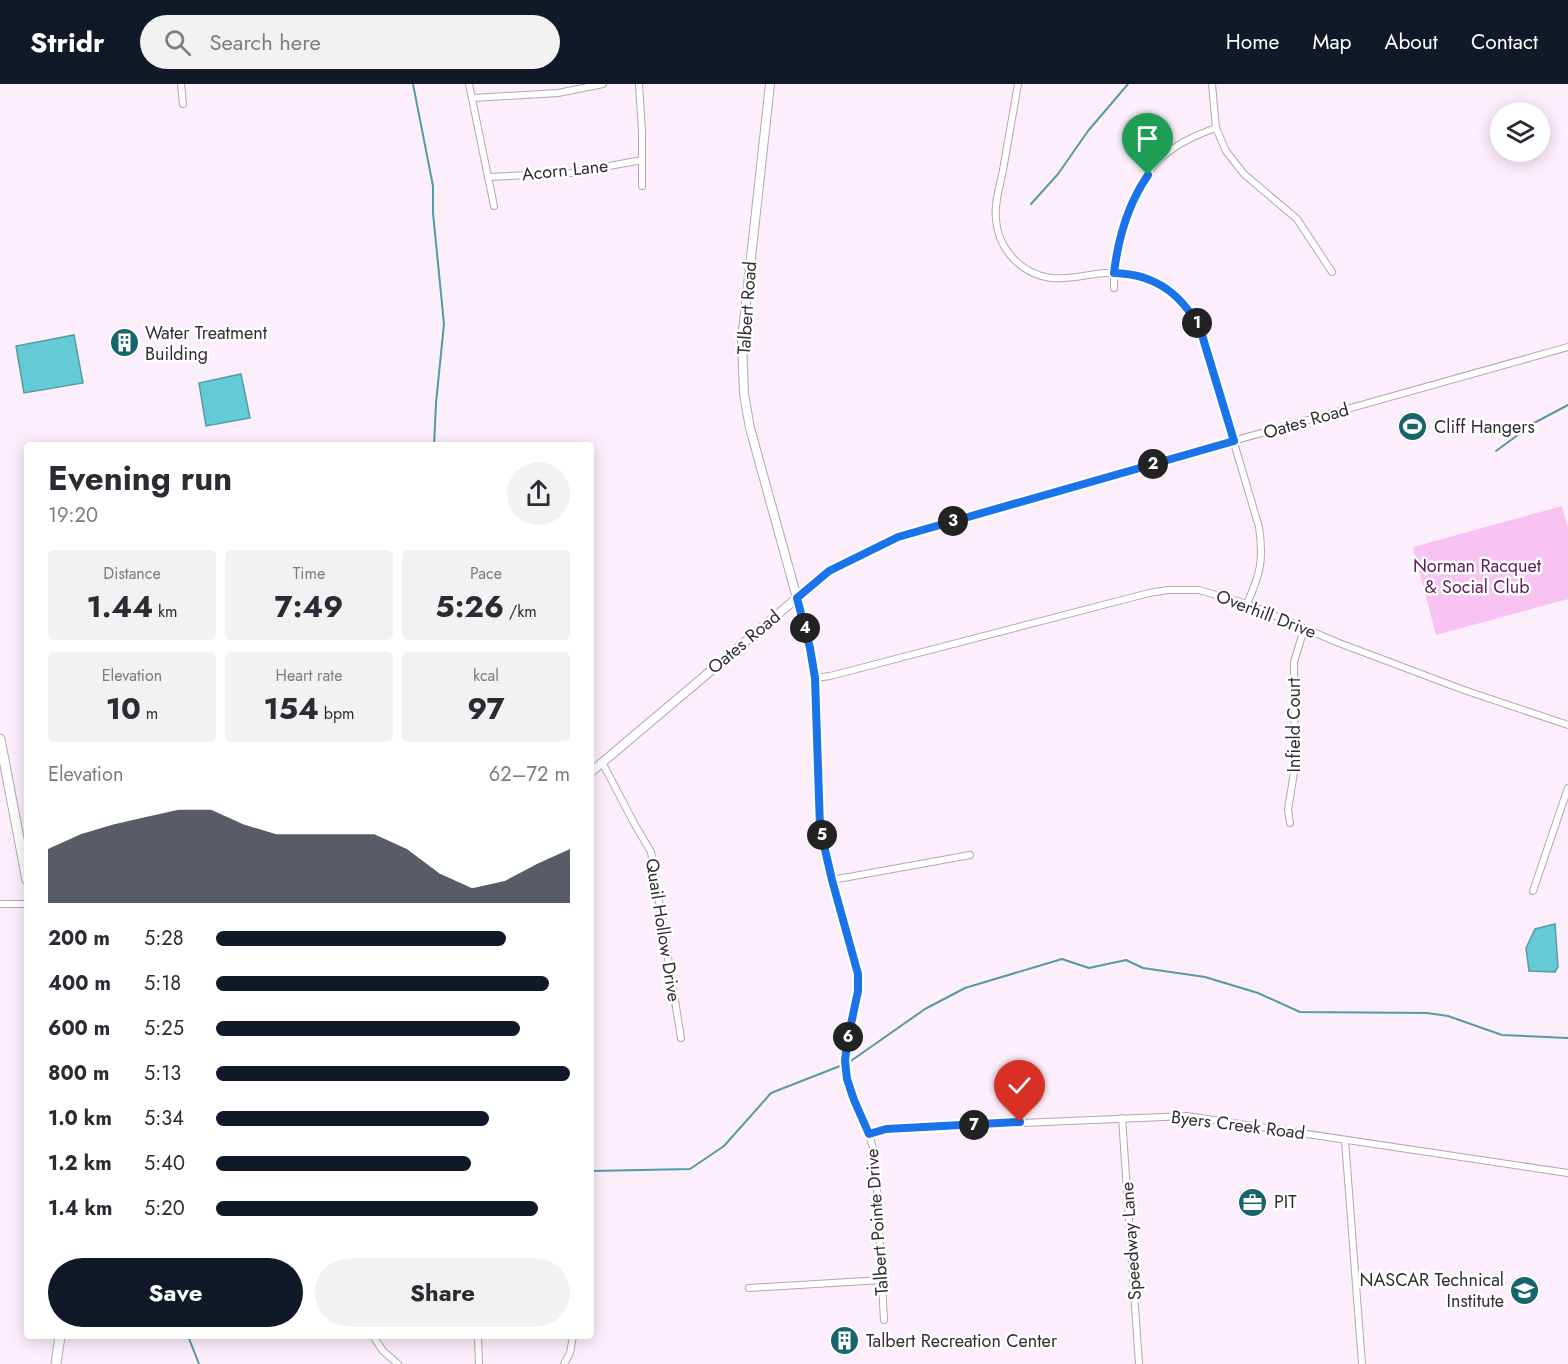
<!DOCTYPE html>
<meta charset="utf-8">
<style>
:root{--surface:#fff;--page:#f2f2f3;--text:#2b2b33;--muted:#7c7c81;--accent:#111827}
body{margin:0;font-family:Jost,sans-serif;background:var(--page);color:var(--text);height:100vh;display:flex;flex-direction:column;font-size:22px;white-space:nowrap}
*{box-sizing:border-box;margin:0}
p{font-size:20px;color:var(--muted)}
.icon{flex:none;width:33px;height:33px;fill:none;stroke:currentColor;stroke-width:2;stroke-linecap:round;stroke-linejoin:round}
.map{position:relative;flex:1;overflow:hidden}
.side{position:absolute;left:24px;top:358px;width:570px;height:897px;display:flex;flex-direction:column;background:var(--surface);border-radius:6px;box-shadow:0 3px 15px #0003}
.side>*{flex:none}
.controls{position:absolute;left:1490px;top:18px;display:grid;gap:12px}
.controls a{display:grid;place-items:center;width:60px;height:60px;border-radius:50%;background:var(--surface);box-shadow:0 3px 15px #0003;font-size:30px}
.pin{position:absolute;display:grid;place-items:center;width:51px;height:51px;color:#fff;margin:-62px -26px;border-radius:50% 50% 50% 0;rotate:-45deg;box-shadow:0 0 6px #0007}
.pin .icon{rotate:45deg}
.km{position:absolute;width:30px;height:30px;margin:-15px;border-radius:50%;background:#222;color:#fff;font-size:16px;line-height:30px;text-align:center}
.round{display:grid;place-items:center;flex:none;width:63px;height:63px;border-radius:32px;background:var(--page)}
.head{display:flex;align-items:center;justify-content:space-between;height:102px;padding:0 24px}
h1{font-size:33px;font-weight:700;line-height:45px}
.figures{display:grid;grid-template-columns:repeat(3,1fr);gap:9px;height:102px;padding:6px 24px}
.figures div{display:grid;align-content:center;border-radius:6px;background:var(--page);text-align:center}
.figures b{font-size:30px;font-weight:700}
.figures small{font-size:16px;font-weight:400}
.figures p{font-size:16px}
.chart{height:168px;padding:12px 24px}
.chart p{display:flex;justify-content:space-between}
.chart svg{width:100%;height:108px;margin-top:6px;fill:var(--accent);opacity:.7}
.cta{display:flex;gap:12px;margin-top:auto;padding:12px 24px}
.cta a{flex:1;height:69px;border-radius:36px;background:var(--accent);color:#fff;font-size:24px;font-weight:700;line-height:69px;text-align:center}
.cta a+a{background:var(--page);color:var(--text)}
ul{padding:0 24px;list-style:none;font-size:20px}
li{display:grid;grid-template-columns:96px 72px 1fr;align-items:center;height:45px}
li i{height:15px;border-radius:8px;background:var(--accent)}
header{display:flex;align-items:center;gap:36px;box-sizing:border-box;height:84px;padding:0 30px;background:var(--accent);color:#fff}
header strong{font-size:28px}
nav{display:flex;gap:33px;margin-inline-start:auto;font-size:21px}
.search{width:420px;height:54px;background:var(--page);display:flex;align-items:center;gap:15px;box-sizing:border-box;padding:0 21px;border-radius:33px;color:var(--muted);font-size:22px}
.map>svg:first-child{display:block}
.green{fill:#f8c2f2}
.water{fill:#64cbd6;stroke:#559ba5;stroke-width:1.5}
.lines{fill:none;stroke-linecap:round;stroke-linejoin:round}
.stream{stroke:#559ba5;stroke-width:2}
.minor-casing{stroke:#b6a6b4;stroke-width:8}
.tertiary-casing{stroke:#b6a6b4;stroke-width:10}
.primary-casing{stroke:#b6a6b4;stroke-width:11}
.minor{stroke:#fff;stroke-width:6}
.tertiary{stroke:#fff;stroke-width:8}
.primary{stroke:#fff;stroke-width:9}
.route-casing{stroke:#fff;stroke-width:12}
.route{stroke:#1a73e8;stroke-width:8}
.labels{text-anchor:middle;stroke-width:5;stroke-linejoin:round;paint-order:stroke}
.street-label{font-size:18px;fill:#332c32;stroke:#fff}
.poi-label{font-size:18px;fill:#332c32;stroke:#fff;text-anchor:start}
.park-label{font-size:18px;fill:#5d1a5a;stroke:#fff}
</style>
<header>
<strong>Stridr</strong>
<div class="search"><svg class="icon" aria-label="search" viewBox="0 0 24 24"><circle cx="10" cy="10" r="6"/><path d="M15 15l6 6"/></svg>Search here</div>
<nav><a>Home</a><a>Map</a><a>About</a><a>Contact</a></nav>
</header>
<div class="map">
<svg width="1568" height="1280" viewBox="0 0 1568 1280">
<rect width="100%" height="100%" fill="#fdeefb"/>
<path class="green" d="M 1562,422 L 1568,444 L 1568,515 L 1436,551 L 1413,463 Z"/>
<g class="water">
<path d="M 74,251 L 83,299 L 24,309 L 16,262 Z"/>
<path d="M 241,290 L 250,334 L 206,342 L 199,299 Z"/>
<path d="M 1555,840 L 1558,883 L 1555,888 L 1529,887 L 1526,864 L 1535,845 Z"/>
</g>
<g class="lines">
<g class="stream">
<path d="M 413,0 L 433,102 L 433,129 L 444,240 L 436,319 L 434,362"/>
<path d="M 1031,120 L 1058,90 L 1088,47 L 1128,0"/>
<path d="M 1496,367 L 1534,339 L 1568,321"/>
<path d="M 848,979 L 925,925 L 965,904 L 1062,875 L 1089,884 L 1126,876 L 1143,884 L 1205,893 L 1258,909 L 1300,928 L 1427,929 L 1448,932 L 1502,951 L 1568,954"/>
<path d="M 591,1087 L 690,1085 L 724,1062 L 771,1009 L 840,982"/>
<path d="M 188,1252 L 199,1280"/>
</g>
<defs>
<g id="minor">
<path d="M 181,0 L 183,20"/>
<path d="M 469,0 L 494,122"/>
<path d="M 639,0 L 642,48 L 642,102"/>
<path d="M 1018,0 C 1013,29 1008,57 1003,86 C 1000,102 994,119 996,135 C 998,165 1021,190 1051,194 C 1069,196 1088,190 1106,189 C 1152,187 1184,209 1202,251 L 1259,443 C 1264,477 1260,490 1247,520"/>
<path d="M 1212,0 L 1216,44 L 1226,67 L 1244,90 L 1297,135 L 1332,188"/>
<path d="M 473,14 L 558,9 L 603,0"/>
<path d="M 488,93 L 571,89 L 642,76"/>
<path d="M 1114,204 C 1113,163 1130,104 1160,75 C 1176,60 1195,51 1216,44"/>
<path d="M 815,594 L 830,592 L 1149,509 L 1168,506 L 1199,506 L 1247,520 L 1339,559 L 1464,606 L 1568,641"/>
<path d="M 602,678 L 635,741 L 651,768 L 681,954"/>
<path d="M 1290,739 L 1288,726 L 1295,682 L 1294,578 L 1304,545"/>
<path d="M 832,796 L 970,771"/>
<path d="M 1533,807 L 1568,704"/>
<path d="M 0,820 L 27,820"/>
<path d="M 1122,1034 L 1139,1280"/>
<path d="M 869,1050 L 886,1045 L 907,1044 L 1187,1032 L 1568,1089"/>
<path d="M 1345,1056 L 1362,1280"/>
<path d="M 749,1204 L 882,1196"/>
<path d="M 884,1236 L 875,1071 L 869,1050 L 854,1015 L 847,995 L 845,977 L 847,959 L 858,907 L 858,890 L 832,796 L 820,744 L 815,594 L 810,564 L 797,514 L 829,487 L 898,453 L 1001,422 L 1568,263"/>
<path d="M 373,1252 L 383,1267 L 398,1280"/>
<path d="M 478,1252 L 479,1280"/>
<path d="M 564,1280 L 570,1269 L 573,1252"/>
</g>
<path id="tertiary" d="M 591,688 L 797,514 L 750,344 L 744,310 L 742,256 L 770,0"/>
<g id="primary">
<path d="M 0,655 L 27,796"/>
<path d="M 56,1280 L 60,1252"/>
</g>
</defs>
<use href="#minor" class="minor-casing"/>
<use href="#tertiary" class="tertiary-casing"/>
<use href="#primary" class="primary-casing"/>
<use href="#minor" class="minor"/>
<use href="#tertiary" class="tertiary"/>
<use href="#primary" class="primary"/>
</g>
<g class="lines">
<defs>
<path id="route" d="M 1020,1038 L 886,1045 L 869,1050 L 854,1016 L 847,995 L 845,977 L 847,959 L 858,907 L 858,890 L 832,796 L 820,744 L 815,594 L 810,564 L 797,514 L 829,487 L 898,453 L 1234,357 L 1202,251 C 1186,213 1157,190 1114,189 C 1118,155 1128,120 1148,91"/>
</defs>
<use href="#route" class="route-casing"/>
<use href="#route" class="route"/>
</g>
<defs>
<symbol id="building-disc" viewBox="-11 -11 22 22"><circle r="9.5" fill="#17656c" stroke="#fff"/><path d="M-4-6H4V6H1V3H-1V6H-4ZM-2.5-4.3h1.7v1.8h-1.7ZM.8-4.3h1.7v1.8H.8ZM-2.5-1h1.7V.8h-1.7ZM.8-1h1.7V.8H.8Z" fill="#fff"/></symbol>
<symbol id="stadium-disc" viewBox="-11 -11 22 22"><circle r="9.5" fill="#17656c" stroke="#fff"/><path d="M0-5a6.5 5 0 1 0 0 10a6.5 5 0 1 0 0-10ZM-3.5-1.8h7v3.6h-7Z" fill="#fff"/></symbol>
<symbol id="office-disc" viewBox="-11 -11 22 22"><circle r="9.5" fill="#17656c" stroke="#fff"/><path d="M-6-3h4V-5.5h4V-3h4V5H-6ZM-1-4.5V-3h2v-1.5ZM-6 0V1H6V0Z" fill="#fff"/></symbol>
<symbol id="school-disc" viewBox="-11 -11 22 22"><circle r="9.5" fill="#17656c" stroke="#fff"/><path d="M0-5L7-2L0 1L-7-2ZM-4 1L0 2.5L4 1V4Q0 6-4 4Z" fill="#fff"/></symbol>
</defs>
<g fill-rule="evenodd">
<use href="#building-disc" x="108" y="242" width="33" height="33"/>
<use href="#stadium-disc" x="1396" y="326" width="33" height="33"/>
<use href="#office-disc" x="1236" y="1102" width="33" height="33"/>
<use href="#school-disc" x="1508" y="1190" width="33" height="33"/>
<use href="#building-disc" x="828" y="1240" width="33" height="33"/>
</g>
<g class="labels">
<g class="street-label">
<text transform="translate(565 86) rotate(-6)" y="6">Acorn Lane</text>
<text transform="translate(747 224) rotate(-86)" y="6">Talbert Road</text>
<text transform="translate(1306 337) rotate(-16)" y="6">Oates Road</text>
<text transform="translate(1266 530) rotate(21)" y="6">Overhill Drive</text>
<text transform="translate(744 558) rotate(-40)" y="6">Oates Road</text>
<text transform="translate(1294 641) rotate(-90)" y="6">Infield Court</text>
<text transform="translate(663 846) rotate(81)" y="6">Quail Hollow Drive</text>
<text transform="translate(1238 1041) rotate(7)" y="6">Byers Creek Road</text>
<text transform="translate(877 1138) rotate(-94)" y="6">Talbert Pointe Drive</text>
<text transform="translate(1131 1157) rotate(-94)" y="6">Speedway Lane</text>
</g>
<g class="poi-label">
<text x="145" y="255">Water Treatment<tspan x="145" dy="21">Building</tspan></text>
<text x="1434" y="349">Cliff Hangers</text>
<text x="1274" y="1124">PIT</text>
<text x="1504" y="1202" text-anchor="end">NASCAR Technical<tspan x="1504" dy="21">Institute</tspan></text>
<text x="866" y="1263">Talbert Recreation Center</text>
</g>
<g class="park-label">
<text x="1477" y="488">Norman Racquet<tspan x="1477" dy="21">&amp; Social Club</tspan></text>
</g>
</g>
</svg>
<div class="controls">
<a><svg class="icon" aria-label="layers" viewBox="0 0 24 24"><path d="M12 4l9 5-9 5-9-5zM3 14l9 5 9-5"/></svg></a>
</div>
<div class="pin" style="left:1148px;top:91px;background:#1e9e55"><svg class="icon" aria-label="arrive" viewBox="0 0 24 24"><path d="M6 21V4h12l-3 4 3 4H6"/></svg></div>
<div class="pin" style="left:1020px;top:1038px;background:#d93025"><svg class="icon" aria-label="check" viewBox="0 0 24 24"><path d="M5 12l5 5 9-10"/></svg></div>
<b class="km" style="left:1197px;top:239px">1</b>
<b class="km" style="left:1153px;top:380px">2</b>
<b class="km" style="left:953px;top:437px">3</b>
<b class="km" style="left:805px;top:544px">4</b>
<b class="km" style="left:822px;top:751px">5</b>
<b class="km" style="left:848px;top:953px">6</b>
<b class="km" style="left:974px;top:1041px">7</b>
<section class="side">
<div class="head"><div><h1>Evening run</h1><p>19:20</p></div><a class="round"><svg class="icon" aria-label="share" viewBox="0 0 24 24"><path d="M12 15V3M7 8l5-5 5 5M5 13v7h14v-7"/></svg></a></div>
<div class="figures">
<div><p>Distance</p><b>1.44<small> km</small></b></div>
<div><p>Time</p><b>7:49</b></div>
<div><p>Pace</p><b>5:26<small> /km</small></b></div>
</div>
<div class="figures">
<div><p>Elevation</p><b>10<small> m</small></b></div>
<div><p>Heart rate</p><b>154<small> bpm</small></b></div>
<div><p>kcal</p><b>97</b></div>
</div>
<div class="chart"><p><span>Elevation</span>62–72 m</p>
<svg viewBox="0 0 160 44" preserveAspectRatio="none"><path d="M0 44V22L10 16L20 12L30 9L40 6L50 6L60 12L70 16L80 16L90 16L100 16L110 22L120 32L130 38L140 35L150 28L160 22V44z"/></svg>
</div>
<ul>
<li><b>200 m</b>5:28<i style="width:82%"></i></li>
<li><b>400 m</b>5:18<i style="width:94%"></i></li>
<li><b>600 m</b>5:25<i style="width:86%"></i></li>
<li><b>800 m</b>5:13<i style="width:100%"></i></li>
<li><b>1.0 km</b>5:34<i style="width:77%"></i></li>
<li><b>1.2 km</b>5:40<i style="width:72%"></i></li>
<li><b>1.4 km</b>5:20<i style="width:91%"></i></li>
</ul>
<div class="cta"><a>Save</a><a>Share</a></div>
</section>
</div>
